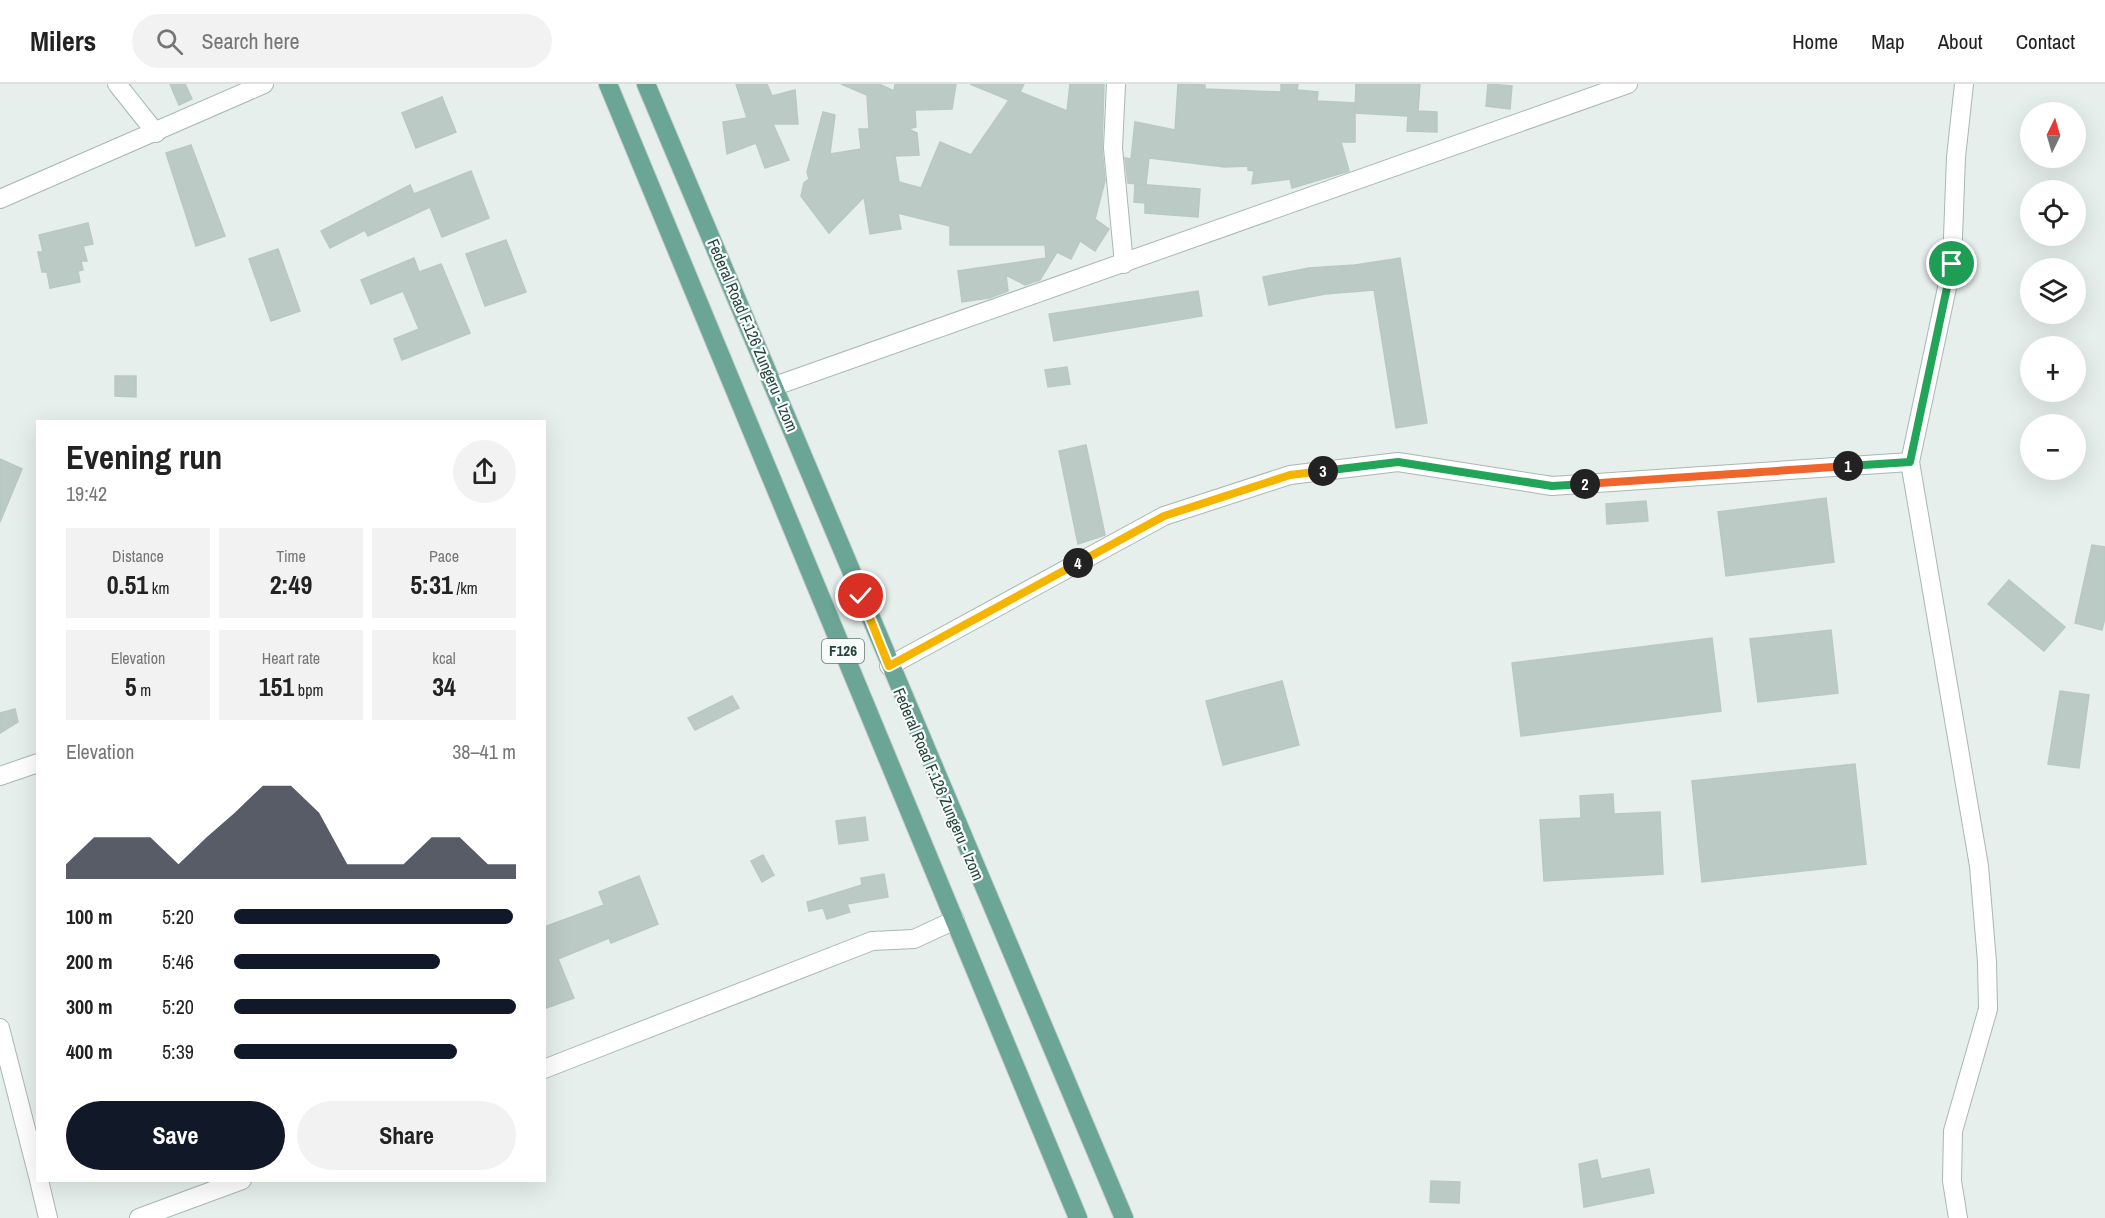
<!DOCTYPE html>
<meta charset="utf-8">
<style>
:root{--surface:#fff;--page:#f2f2f2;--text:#222;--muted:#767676;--line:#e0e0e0;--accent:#111827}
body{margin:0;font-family:"Archivo Narrow",sans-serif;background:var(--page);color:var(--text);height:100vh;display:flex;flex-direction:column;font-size:22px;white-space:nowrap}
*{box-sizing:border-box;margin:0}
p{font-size:20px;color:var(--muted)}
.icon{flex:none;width:33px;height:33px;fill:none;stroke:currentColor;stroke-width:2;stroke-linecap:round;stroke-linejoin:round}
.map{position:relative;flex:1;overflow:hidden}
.details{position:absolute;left:36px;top:336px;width:510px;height:762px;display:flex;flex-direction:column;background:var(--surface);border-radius:0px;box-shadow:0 6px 24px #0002}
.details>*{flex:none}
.needle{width:39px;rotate:5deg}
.fabs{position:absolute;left:2020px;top:18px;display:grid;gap:12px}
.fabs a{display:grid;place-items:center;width:66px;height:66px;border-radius:50%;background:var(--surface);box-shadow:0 6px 24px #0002;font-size:30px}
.pin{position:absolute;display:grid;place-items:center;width:51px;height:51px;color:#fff;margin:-26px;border:3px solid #fff;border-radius:50%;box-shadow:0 2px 6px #0007}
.km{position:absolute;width:30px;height:30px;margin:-15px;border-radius:50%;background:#222;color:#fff;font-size:16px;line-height:30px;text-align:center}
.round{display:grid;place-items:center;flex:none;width:63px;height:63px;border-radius:32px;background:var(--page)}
.headline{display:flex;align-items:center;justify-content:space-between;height:102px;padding:0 30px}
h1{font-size:33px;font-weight:700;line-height:45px}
.figures{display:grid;grid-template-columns:repeat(3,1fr);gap:9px;height:102px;padding:6px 30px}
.figures div{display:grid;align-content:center;border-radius:0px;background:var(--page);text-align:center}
.figures b{font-size:26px;font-weight:700}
.figures small{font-size:16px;font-weight:400}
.figures p{font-size:16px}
.chart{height:168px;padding:12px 30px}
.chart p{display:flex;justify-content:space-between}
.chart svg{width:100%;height:108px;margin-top:6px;fill:var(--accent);opacity:.7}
.primary-button{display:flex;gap:12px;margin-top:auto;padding:12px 30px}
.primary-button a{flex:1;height:69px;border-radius:36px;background:var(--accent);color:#fff;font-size:24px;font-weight:700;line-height:69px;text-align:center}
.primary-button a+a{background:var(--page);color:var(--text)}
ul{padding:0 30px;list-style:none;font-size:20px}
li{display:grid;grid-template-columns:96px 72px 1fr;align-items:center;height:45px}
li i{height:15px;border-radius:8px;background:var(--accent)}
header{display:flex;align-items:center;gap:36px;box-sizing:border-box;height:84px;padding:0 30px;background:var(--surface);border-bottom:2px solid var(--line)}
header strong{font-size:28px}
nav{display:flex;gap:33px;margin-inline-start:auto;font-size:21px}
.search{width:420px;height:54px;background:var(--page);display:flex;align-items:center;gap:15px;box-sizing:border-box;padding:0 21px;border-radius:33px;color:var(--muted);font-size:22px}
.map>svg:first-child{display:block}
.building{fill:#bbcac4;stroke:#b8c9c2;stroke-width:1.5}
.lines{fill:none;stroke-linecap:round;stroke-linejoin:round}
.minor-casing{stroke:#a8b8b2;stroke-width:20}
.primary-casing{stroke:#c2cac8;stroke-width:20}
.minor{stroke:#fff;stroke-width:18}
.primary{stroke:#6aa596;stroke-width:18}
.split-1-casing{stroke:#fff;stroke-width:12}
.split-2-casing{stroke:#fff;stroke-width:12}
.split-3-casing{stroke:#fff;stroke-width:12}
.split-4-casing{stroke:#fff;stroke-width:12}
.split-5-casing{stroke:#fff;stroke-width:12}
.split-1{stroke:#22a559;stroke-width:8}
.split-2{stroke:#f0652b;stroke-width:8}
.split-3{stroke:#22a559;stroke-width:8}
.split-4{stroke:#f5b400;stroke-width:8}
.split-5{stroke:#f5b400;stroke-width:8}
.labels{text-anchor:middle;stroke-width:4.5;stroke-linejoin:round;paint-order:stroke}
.shield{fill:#f7fbf9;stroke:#637a73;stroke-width:1.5}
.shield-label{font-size:15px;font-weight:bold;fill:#24423a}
.street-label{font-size:16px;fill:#24423a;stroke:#f7fbf9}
</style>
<header>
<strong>Milers</strong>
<div class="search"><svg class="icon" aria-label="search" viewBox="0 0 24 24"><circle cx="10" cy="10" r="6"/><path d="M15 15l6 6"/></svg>Search here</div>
<nav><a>Home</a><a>Map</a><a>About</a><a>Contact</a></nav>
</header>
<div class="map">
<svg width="2105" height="1134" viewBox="0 0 2105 1134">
<rect width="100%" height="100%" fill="#e6efeb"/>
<g class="building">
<path d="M 170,0 L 185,0 L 192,15 L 179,21 Z"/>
<path d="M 736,0 L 767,0 L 772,12 L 795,6 L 798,40 L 773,40 L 789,76 L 765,84 L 756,59 L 727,70 L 723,38 L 747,34 Z"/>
<path d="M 841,0 L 879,0 L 894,7 L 895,0 L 956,0 L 952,25 L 915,26 L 916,43 L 908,45 L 917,49 L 919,71 L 895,72 L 899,98 L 921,104 L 940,58 L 971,71 L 1009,16 L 970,0 L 1024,0 L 1020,8 L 1067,27 L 1070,0 L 1104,0 L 1102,64 L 1105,97 L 1095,135 L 1109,145 L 1095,167 L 1080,157 L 1071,175 L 1057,168 L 1040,196 L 1025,201 L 1006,191 L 1008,207 L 989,214 L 962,218 L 958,187 L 1046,174 L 1045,161 L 950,161 L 950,142 L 898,129 L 901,145 L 870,150 L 864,113 L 829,149 L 801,112 L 804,99 L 809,95 L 807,88 L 823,28 L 835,31 L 830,70 L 861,65 L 859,45 L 869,45 L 867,11 Z"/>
<path d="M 1178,0 L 1205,1 L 1205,5 L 1281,8 L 1281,0 L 1298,0 L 1297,6 L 1318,8 L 1317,17 L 1355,19 L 1355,58 L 1341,58 L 1349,87 L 1292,104 L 1290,95 L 1252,100 L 1254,87 L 1248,86 L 1248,82 L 1225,83 L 1149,74 L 1146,101 L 1128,99 L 1125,74 L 1131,75 L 1135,38 L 1175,46 Z"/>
<path d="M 1356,0 L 1420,0 L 1418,27 L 1437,28 L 1437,48 L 1407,47 L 1408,32 L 1355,29 Z"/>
<path d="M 1488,0 L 1512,2 L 1510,25 L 1486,22 Z"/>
<path d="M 442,13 L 456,48 L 416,64 L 402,29 Z"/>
<path d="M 191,61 L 225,152 L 196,162 L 166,69 Z"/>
<path d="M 471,87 L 489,134 L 442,153 L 430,123 L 368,152 L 365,146 L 330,164 L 321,147 L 410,101 L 414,110 Z"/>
<path d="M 1135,100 L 1200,105 L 1198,133 L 1145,129 L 1145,119 L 1134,118 Z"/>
<path d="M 88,139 L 93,160 L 83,162 L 87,177 L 81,177 L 83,186 L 78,187 L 80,198 L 50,204 L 47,188 L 42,188 L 38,168 L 43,168 L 39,151 Z"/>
<path d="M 506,156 L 526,208 L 485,222 L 466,170 Z"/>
<path d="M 278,165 L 300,227 L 271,237 L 249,175 Z"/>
<path d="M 414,174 L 419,188 L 441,180 L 470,249 L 402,276 L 394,255 L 419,245 L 403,207 L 371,220 L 361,196 Z"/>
<path d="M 1400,174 L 1427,339 L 1396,344 L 1374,206 L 1325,210 L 1269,221 L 1263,193 L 1309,184 L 1355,181 Z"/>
<path d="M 1198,207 L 1202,232 L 1054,257 L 1049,230 Z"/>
<path d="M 1067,283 L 1070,300 L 1048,303 L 1045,286 Z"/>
<path d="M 115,292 L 136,292 L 136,313 L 115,312 Z"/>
<path d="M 1086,361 L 1105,451 L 1078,460 L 1059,367 Z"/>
<path d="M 0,375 L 22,385 L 0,438 Z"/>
<path d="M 1826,414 L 1834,478 L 1726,492 L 1718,428 Z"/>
<path d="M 1646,417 L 1648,437 L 1607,440 L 1606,420 Z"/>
<path d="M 2092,461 L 2105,463 L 2105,534 L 2102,546 L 2075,539 Z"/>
<path d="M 2009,496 L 2065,543 L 2044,567 L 1988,520 Z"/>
<path d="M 1831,546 L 1838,609 L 1758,618 L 1750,555 Z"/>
<path d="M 1712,554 L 1721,627 L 1521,652 L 1512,579 Z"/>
<path d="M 1282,597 L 1299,661 L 1223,681 L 1206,617 Z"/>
<path d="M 2060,607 L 2089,611 L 2079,684 L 2048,680 Z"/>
<path d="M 732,612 L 739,624 L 695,646 L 688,634 Z"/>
<path d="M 15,625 L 18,638 L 0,649 L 0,629 Z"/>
<path d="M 1855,680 L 1866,780 L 1702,798 L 1692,697 Z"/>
<path d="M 1613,710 L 1614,730 L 1660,728 L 1663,790 L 1544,797 L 1540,736 L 1581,734 L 1580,712 Z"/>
<path d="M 865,733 L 868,756 L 839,760 L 836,737 Z"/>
<path d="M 763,771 L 774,791 L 762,798 L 751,777 Z"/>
<path d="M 884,790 L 888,813 L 847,820 L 850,828 L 827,835 L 823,824 L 809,827 L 807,818 L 862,801 L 861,794 Z"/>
<path d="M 639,792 L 658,840 L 611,859 L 609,854 L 558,875 L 574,914 L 544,925 L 544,843 L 604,821 L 599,808 Z"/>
<path d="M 1597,1076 L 1601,1095 L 1649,1085 L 1654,1109 L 1584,1123 L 1579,1080 Z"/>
<path d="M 1431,1097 L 1460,1098 L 1459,1119 L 1430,1118 Z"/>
</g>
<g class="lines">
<defs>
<g id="minor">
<path d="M 117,0 L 156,49"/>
<path d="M 1116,0 L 1113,64 L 1124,180"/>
<path d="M 0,115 L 264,0"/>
<path d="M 775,302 L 1628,0"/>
<path d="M 889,582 L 1164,432 L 1290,391 L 1398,378 L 1552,402 L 1910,378"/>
<path d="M 0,692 L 38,679"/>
<path d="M 0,944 L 38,1092"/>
<path d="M 544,985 L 872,857 L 914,855 L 955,836"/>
<path d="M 39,1096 L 48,1134"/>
<path d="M 139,1134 L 242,1096"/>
<path d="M 1958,1134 L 1952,1097 L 1953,1047 L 1988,925 L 1987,878 L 1979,782 L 1910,378 L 1952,180 L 1956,73 L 1964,0"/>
</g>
<g id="primary">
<path d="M 608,0 L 1078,1134"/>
<path d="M 646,0 C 807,377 962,757 1124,1134"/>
</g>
</defs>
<use href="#minor" class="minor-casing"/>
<use href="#primary" class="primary-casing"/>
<use href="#minor" class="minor"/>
<use href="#primary" class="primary"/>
</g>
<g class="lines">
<defs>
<path id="split-1" d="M 1848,382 L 1910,378 L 1952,180"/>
<path id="split-2" d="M 1585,400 L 1848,382"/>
<path id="split-3" d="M 1323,387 L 1398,378 L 1552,402 L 1585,400"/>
<path id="split-4" d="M 1078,479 L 1164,432 L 1290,391 L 1323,387"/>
<path id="split-5" d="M 861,512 L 889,582 L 1078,479"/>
</defs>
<use href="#split-1" class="split-1-casing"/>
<use href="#split-2" class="split-2-casing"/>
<use href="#split-3" class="split-3-casing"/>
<use href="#split-4" class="split-4-casing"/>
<use href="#split-5" class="split-5-casing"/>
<use href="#split-1" class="split-1"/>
<use href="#split-2" class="split-2"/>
<use href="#split-3" class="split-3"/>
<use href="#split-4" class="split-4"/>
<use href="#split-5" class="split-5"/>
</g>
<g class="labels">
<rect class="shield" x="822" y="555" width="42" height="24" rx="4.5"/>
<g class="shield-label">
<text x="843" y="572">F126</text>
</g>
<g class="street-label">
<text transform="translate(753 251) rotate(67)" y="6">Federal Road F.126 Zungeru - Izom</text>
<text transform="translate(939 700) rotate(67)" y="6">Federal Road F.126 Zungeru - Izom</text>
</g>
</g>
</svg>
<div class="fabs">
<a><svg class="needle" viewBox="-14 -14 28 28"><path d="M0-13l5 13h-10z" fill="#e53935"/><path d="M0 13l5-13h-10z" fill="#767676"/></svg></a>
<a><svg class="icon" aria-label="locate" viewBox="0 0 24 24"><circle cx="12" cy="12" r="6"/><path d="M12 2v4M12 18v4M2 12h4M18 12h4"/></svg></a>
<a><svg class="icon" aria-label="layers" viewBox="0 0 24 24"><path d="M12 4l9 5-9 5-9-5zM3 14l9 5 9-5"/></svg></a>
<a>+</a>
<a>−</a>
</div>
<div class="pin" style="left:1952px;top:180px;background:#1e9e55"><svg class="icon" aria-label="arrive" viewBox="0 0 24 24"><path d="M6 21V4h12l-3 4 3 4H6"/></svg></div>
<div class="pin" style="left:861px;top:512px;background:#d93025"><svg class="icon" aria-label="check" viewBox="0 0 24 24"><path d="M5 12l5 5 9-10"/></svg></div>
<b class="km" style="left:1848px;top:382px">1</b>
<b class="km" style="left:1585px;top:400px">2</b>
<b class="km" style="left:1323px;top:387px">3</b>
<b class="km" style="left:1078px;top:479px">4</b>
<section class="details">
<div class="headline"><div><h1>Evening run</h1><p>19:42</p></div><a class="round"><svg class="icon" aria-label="share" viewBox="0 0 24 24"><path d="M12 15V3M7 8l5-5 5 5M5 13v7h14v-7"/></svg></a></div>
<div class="figures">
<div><p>Distance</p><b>0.51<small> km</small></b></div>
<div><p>Time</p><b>2:49</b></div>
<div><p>Pace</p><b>5:31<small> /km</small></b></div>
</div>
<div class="figures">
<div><p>Elevation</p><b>5<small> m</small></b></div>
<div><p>Heart rate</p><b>151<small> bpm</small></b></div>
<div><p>kcal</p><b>34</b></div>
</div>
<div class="chart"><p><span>Elevation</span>38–41 m</p>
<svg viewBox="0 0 160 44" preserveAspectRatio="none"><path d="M0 44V38L10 27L20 27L30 27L40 38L50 27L60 17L70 6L80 6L90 17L100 38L110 38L120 38L130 27L140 27L150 38L160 38V44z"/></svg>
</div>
<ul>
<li><b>100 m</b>5:20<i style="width:99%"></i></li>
<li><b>200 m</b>5:46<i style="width:73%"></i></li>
<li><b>300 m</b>5:20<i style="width:100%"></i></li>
<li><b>400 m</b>5:39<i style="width:79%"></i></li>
</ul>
<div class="primary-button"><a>Save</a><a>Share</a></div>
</section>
</div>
